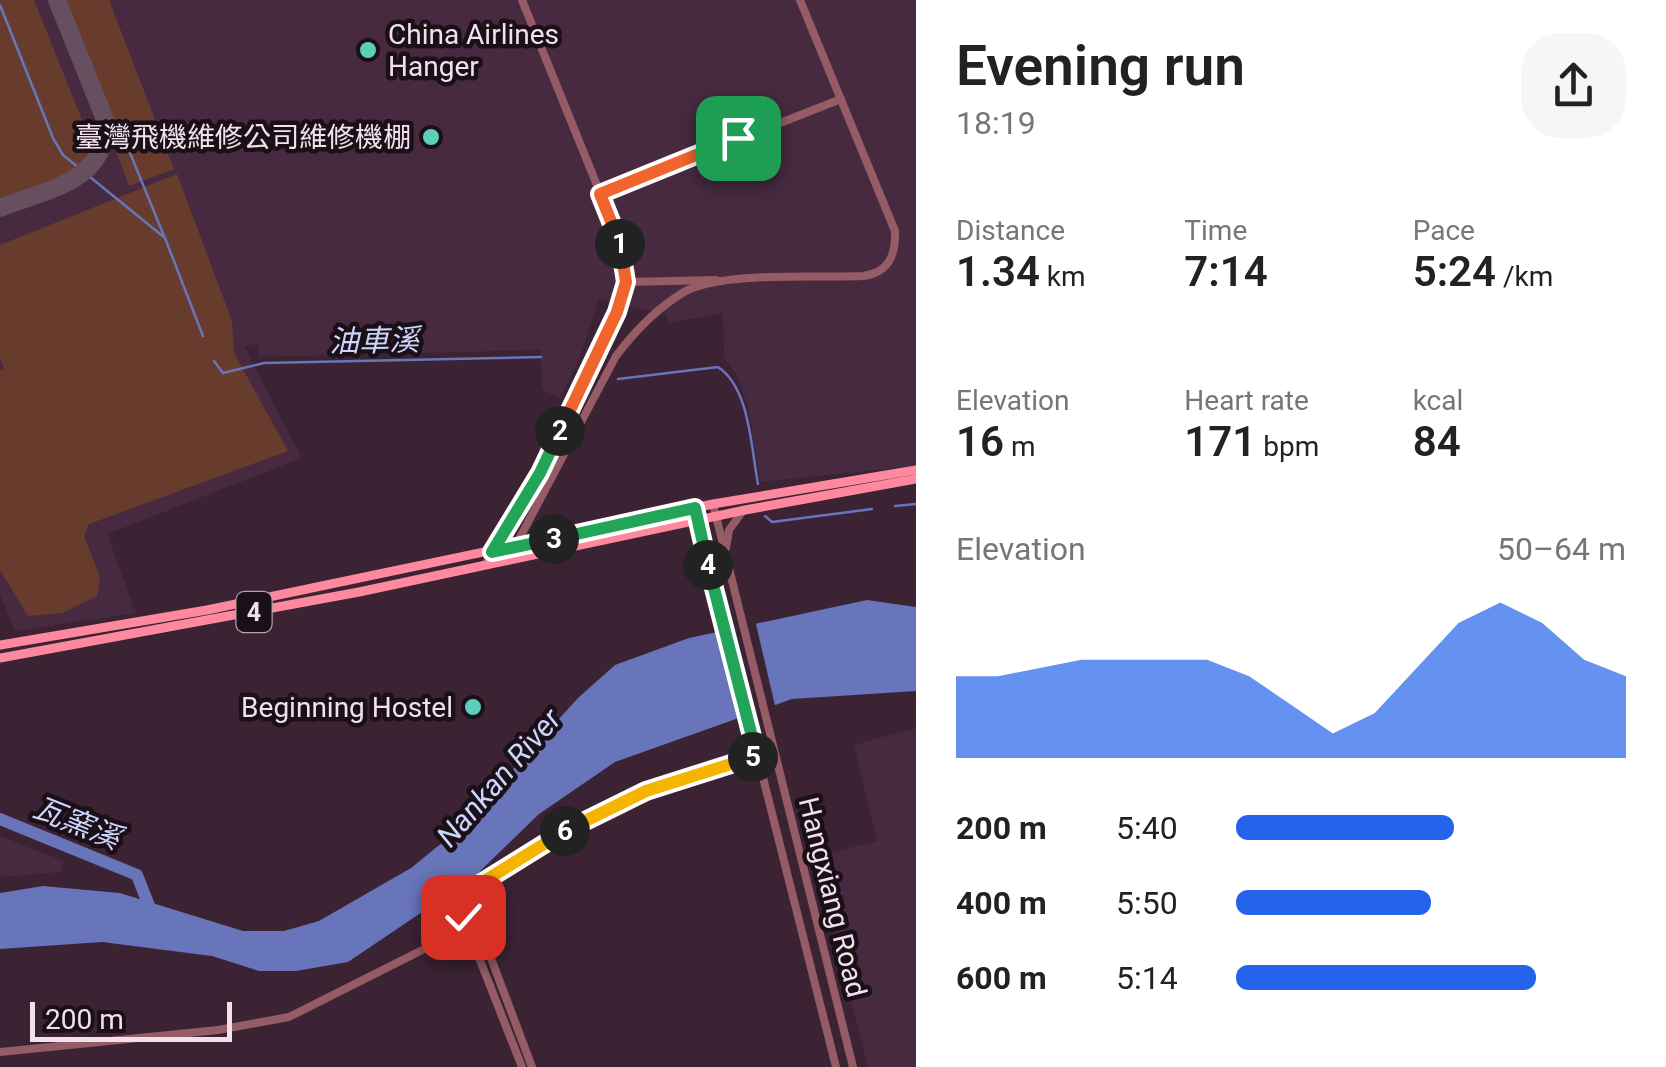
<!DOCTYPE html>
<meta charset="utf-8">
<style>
:root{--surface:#fff;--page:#f6f6f6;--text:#222;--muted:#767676;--accent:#2563eb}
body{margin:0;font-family:Roboto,"Noto Sans TC",sans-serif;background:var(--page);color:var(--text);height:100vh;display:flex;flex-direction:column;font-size:38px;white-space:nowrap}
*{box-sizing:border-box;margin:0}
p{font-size:32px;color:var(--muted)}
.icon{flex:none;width:55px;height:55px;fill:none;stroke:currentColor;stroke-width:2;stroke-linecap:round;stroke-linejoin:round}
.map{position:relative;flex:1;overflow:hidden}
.side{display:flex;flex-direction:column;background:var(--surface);width:750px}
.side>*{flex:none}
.scale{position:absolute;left:30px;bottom:25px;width:202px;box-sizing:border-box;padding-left:10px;border:5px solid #f2e1ec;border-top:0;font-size:28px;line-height:35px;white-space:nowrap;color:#f2e1ec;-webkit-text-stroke:8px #1b1018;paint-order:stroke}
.pin{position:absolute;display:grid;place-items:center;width:85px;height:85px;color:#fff;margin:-42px;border-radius:20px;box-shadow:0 5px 15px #0006}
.km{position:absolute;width:50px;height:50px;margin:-25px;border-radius:50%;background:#222;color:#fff;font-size:28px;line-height:50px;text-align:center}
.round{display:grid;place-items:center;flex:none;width:105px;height:105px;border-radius:40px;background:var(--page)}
.summary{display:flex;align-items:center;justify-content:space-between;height:170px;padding:0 40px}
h1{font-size:55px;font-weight:600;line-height:75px}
.figures{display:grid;grid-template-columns:repeat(3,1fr);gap:15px;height:170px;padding:10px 40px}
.figures div{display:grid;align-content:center}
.figures b{font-size:42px;font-weight:600}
.figures small{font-size:28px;font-weight:400}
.figures p{font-size:28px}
.chart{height:280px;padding:20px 40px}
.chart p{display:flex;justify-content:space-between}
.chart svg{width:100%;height:180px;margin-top:10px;fill:var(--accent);opacity:.7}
ul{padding:0 40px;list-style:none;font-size:32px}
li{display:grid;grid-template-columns:160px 120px 1fr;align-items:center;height:75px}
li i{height:25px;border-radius:12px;background:var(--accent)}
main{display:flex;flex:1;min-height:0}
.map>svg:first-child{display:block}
.built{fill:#472a40}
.green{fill:#683c2d}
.water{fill:#6875ba}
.pier{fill:#3b2334}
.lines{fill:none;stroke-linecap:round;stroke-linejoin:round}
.stream{stroke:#6875ba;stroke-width:2.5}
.river{stroke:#6875ba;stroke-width:12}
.taxiway{stroke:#665060;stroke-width:18}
.minor{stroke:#955c66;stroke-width:8}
.major{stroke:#fe899f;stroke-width:9}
.split-1-casing{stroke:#fff;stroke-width:20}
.split-2-casing{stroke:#fff;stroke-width:20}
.split-3-casing{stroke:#fff;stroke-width:20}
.split-4-casing{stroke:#fff;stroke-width:20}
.split-5-casing{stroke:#fff;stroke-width:20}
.split-6-casing{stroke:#fff;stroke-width:20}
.split-7-casing{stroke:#fff;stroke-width:20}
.split-1{stroke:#f0652b;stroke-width:12}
.split-2{stroke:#f0652b;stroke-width:12}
.split-3{stroke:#22a559;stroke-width:12}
.split-4{stroke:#22a559;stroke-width:12}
.split-5{stroke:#22a559;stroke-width:12}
.split-6{stroke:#f5b400;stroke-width:12}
.split-7{stroke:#f5b400;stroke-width:12}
.poi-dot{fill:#5ccebb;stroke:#1b1018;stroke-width:4}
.labels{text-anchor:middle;stroke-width:9;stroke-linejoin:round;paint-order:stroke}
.shield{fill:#1b1018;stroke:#b2a2ac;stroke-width:2.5}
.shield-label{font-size:25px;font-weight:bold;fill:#f2e1ec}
.poi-label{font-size:28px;fill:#f2e1ec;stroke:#1b1018;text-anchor:end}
.street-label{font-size:28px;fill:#f2e1ec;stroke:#1b1018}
.water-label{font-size:30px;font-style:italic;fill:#ccd5fc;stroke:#1b1018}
</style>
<main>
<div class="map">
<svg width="916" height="1067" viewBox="0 0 916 1067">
<rect width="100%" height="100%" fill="#3b2334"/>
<g class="built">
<path d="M 0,0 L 916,0 L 916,466 L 760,482 L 748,406 L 737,376 L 724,357 L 723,313 L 669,323 L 666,314 L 599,299 L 580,357 L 560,399 L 542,389 L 541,350 L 258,357 L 259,343 L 244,347 L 302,458 L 107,534 L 136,613 L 15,631 L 0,595 Z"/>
<path d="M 916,728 L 916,1067 L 868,1067 L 814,857 L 877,841 L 854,745 Z"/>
<path d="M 0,836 L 63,861 L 60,872 L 0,877 Z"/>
</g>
<g class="green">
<path d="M 0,0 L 34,0 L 90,140 C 90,150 93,163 88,172 C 78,191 21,206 0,215 Z"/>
<path d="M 60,0 L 109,0 L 174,169 L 129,186 Z"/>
<path d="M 177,174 L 232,321 L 234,353 L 288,451 L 89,524 L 84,536 L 100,577 L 97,596 L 62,613 L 28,616 L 0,570 L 0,371 L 4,369 L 0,358 L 0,245 Z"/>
</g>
<path class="water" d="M 867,600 L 916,607 L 916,691 L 792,699 L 615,762 L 539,814 L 474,877 L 348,962 L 296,971 L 259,971 L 212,956 L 102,942 L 0,949 L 0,893 L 43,886 L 120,893 L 243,931 L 284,931 L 319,921 L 411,868 L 459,829 L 578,698 L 615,665 L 689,638 Z"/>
<path class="pier" d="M 755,620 L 776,710 L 738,723 L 716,628 Z"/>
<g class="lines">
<g class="stream">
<path d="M 0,5 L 53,138 L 63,155 L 165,238 L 203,336"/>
<path d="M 119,126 L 164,236"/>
<path d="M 214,361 L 223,373 L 264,363 L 541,357"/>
<path d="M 618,379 L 718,367 C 750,388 751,448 758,484"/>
<path d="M 895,506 L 916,504"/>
<path d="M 765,516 L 772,522 L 872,509"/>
</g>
<path class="river" d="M 0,819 L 137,875 L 153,916"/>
<path class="taxiway" d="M 0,208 C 45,190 107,182 106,122 L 57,0"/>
<g class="minor">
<path d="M 600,194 L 841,99"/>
<path d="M 626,282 L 716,280"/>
<path d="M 713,504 L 853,1067"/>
<path d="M 695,508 L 836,1067"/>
<path d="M 726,548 L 729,530 L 742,512"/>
<path d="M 508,560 L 616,356 C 635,331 657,308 684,292 C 720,271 819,278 863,276 C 888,273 896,256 895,231 L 800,0"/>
<path d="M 485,565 L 540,473 L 617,312 L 626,282 L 624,252 L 522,0"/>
<path d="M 468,900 L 469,913 L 483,937 L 532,1067"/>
<path d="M 0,1052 L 218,1030 L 289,1017 L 474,924"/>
<path d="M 522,1067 L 463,917 L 466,895 C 478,883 496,874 511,865 C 580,820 675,768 757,756"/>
</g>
<g class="major">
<path d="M 0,645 L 207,610 L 713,504 L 916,470"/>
<path d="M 0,658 L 359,592 L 745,510 L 916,479"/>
</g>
</g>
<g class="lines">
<defs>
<path id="split-1" d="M 620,244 L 600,194 L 738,138"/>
<path id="split-2" d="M 560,431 L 617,312 L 626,282 L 620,244"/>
<path id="split-3" d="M 554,539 L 492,552 L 540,473 L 560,431"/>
<path id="split-4" d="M 554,539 L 695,508 L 708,565"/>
<path id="split-5" d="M 708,565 L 757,756 L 753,757"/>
<path id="split-6" d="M 565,831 L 646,791 L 753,757"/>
<path id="split-7" d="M 463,917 L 463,902 L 470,890 L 565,831"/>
</defs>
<use href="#split-1" class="split-1-casing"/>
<use href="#split-2" class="split-2-casing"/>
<use href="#split-3" class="split-3-casing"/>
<use href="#split-4" class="split-4-casing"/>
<use href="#split-5" class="split-5-casing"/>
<use href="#split-6" class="split-6-casing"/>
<use href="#split-7" class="split-7-casing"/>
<use href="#split-1" class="split-1"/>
<use href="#split-2" class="split-2"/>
<use href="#split-3" class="split-3"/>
<use href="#split-4" class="split-4"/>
<use href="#split-5" class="split-5"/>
<use href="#split-6" class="split-6"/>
<use href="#split-7" class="split-7"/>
</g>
<g class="poi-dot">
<circle cx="368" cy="50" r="10"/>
<circle cx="431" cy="137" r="10"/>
<circle cx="473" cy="707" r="10"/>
</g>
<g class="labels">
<rect class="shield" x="236.5" y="592" width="35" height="40" rx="8"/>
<g class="shield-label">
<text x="254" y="621">4</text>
</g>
<g class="poi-label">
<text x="388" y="44" text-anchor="start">China Airlines<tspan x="388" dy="32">Hanger</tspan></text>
<text x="411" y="147">臺灣飛機維修公司維修機棚</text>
<text x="453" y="717">Beginning Hostel</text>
</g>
<g class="street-label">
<text transform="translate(833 897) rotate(76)" y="10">Hangxiang Road</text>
</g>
<g class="water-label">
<text transform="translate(374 341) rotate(-1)" y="10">油車溪</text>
<text transform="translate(499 778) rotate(-49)" y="10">Nankan River</text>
<text transform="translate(77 823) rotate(22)" y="10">瓦窯溪</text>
</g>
</g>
</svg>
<div class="scale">200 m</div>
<div class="pin" style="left:738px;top:138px;background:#1e9e55"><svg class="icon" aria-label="arrive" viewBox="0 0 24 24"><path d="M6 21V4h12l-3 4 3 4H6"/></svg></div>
<div class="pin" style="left:463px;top:917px;background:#d93025"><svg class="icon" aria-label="check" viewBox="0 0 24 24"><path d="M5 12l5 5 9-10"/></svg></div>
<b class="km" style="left:620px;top:244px">1</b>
<b class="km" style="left:560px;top:431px">2</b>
<b class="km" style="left:554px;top:539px">3</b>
<b class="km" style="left:708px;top:565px">4</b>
<b class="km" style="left:753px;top:757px">5</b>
<b class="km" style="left:565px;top:831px">6</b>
</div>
<section class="side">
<div class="summary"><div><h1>Evening run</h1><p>18:19</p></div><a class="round"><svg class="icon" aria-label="share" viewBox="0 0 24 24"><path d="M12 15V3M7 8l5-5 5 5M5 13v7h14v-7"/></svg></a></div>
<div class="figures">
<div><p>Distance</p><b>1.34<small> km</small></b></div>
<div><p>Time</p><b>7:14</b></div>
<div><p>Pace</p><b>5:24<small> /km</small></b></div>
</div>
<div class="figures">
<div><p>Elevation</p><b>16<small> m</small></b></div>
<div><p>Heart rate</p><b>171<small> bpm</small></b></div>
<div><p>kcal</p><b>84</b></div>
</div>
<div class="chart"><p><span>Elevation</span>50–64 m</p>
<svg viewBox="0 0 160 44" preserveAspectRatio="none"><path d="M0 44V24L10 24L20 22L30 20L40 20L50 20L60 20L70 24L80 31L90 38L100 33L110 22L120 11L130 6L140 11L150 20L160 24V44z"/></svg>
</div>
<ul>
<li><b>200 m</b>5:40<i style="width:56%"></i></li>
<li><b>400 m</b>5:50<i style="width:50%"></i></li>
<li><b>600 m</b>5:14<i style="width:77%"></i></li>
</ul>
</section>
</main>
